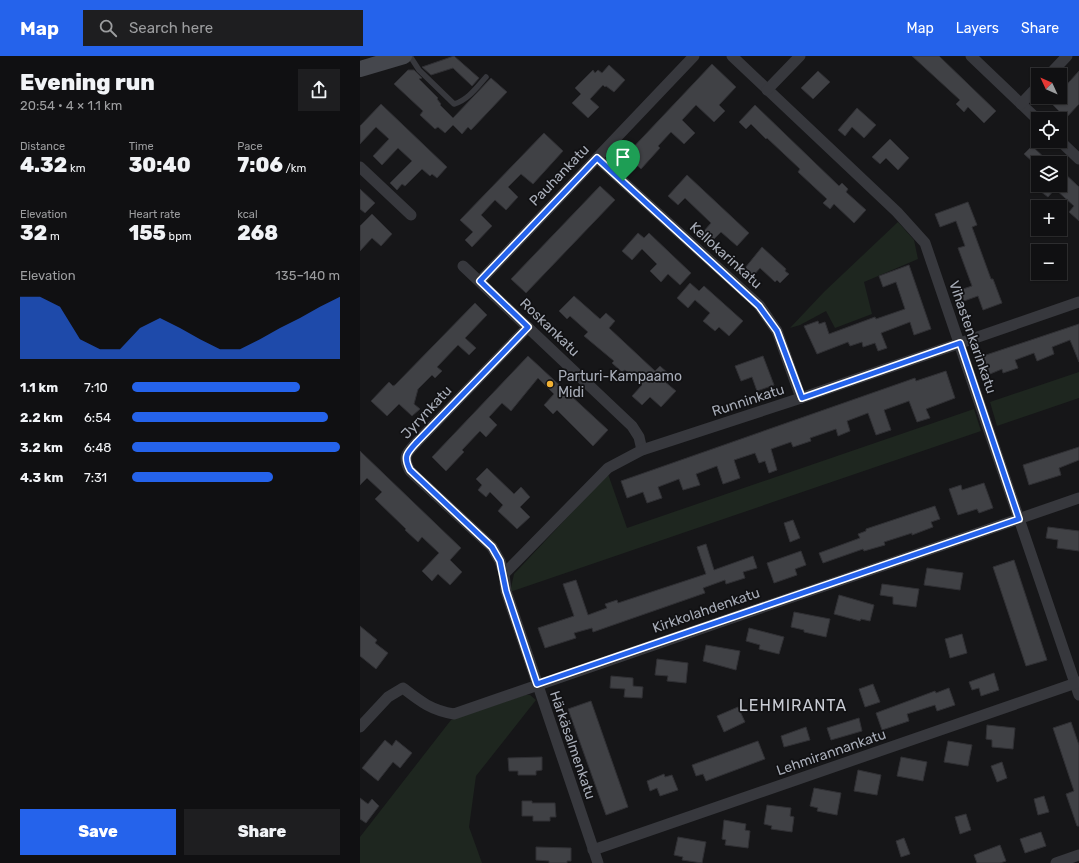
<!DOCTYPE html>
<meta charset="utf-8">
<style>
:root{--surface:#101012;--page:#1e1e20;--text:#f1f3f6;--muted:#9c9d9f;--line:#303032;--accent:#2563eb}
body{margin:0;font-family:Rubik,sans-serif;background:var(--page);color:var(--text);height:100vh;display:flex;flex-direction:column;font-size:15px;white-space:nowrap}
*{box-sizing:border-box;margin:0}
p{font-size:13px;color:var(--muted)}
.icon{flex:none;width:22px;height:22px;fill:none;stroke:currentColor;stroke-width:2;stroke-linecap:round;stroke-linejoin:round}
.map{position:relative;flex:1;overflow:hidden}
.panel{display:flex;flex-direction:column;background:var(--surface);width:360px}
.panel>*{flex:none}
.needle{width:26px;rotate:314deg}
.controls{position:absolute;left:671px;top:12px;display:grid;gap:8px}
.controls a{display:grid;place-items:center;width:36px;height:36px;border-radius:0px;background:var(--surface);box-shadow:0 1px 3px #0004,0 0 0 1px var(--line);font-size:20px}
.pin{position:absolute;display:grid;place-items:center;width:34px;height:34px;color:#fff;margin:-41px -17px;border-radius:50% 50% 50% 0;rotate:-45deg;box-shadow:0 0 4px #0007}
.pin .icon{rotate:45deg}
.round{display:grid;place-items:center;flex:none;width:42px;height:42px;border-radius:0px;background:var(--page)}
.head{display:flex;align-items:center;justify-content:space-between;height:68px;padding:0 20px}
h1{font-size:22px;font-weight:800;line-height:30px}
.figures{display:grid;grid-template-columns:repeat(3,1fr);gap:6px;height:68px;padding:4px 20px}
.figures div{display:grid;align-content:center}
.figures b{font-size:20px;font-weight:800}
.figures small{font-size:11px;font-weight:400}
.figures p{font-size:11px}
.chart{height:112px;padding:8px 20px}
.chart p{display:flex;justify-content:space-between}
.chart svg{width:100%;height:72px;margin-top:4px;fill:var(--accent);opacity:.7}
.cta{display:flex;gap:8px;margin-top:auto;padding:8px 20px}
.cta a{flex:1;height:46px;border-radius:0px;background:var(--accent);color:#fff;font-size:16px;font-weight:800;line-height:46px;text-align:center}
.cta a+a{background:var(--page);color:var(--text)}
ul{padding:0 20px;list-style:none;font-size:13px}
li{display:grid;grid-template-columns:64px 48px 1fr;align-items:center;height:30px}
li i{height:10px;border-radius:5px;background:var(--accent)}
header{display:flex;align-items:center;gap:24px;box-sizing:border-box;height:56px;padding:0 20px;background:var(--accent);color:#fff}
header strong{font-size:19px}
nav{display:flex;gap:22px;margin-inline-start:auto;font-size:14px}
.search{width:280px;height:36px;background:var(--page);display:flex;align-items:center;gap:10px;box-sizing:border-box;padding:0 14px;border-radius:0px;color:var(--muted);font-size:15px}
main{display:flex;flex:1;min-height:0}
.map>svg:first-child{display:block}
.green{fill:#1e261f}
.building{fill:#404145;stroke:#303034}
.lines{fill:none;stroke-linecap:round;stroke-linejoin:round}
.lane{stroke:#37383d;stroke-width:5.5}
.street{stroke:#37383d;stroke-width:11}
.secondary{stroke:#45474d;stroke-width:16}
.route-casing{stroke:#fff;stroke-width:8}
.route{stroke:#2563eb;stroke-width:5}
.poi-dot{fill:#f2b134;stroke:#111113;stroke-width:1.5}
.labels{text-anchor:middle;stroke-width:3.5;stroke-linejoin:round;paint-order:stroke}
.street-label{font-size:14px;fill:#a8adb8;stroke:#111113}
.poi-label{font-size:14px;fill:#a8adb8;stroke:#111113;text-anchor:start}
.quarter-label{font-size:16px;letter-spacing:1px;fill:#c9ccd4;stroke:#111113}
</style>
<header>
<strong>Map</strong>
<div class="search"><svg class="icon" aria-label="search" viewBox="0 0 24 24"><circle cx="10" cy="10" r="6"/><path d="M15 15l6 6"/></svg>Search here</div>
<nav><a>Map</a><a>Layers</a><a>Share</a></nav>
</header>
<main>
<section class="panel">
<div class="head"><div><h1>Evening run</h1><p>20:54 · 4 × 1.1 km</p></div><a class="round"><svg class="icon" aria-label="share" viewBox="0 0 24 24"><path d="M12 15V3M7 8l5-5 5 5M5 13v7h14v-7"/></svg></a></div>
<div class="figures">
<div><p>Distance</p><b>4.32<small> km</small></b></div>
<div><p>Time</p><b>30:40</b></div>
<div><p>Pace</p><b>7:06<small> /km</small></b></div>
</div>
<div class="figures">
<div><p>Elevation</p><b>32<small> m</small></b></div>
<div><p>Heart rate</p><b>155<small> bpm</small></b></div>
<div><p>kcal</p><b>268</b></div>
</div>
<div class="chart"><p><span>Elevation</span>135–140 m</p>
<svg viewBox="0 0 160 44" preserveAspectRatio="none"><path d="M0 44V6L10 6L20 12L30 32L40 38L50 38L60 25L70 19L80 25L90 32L100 38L110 38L120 32L130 25L140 19L150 12L160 6V44z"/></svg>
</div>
<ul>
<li><b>1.1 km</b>7:10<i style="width:81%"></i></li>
<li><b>2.2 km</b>6:54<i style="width:94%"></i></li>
<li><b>3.2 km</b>6:48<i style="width:100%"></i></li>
<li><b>4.3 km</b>7:31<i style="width:68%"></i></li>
</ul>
<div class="cta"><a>Save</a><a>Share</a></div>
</section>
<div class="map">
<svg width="719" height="807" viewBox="0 0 719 807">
<rect width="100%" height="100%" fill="#161618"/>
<g class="green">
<path d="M 538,166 L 554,184 L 558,203 L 504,226 L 512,258 L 475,272 L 466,255 L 440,269 L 430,272 L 464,236 Z"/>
<path d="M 719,316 L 719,342 L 637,370 L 630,346 Z"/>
<path d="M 614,353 L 621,375 L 150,536 L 154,518 L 248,418 L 267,472 Z"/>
<path d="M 165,639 L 170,639 L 176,644 L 116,720 L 109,771 L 122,807 L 0,807 L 0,781 L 91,664 Z"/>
</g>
<g class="building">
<path d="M 94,0 L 119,22 L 112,30 L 93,12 L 71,19 L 62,11 Z"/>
<path d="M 552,0 L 579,0 L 636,55 L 624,67 L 608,51 L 604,56 L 596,48 L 600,44 Z"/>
<path d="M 352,8 L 376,31 L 359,49 L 365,55 L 354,66 L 336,49 L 322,64 L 335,77 L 324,88 L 311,76 L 298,90 L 300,92 L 281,113 L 266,99 Z"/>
<path d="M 249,9 L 265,24 L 254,36 L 246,30 L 245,31 L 243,29 L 230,43 L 239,51 L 228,62 L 212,47 L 221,38 L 215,32 L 233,14 L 235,17 L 238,14 L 242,17 Z"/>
<path d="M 48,14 L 54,14 L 62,22 L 59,23 L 78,42 L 77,43 L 81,48 L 80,49 L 93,62 L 131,22 L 147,36 L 111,74 L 108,71 L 102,78 L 93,69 L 85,77 L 78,71 L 75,73 L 60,59 L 63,55 L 34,28 Z"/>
<path d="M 458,15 L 470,26 L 453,43 L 441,32 Z"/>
<path d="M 719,15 L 719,48 L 706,62 L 690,46 L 695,41 L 700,41 L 700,36 Z"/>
<path d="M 21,48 L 87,111 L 77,122 L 72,118 L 70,120 L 62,113 L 45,130 L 42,128 L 37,134 L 30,127 L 52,105 L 38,92 L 22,109 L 13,100 L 29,83 L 16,71 L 0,88 L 0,70 Z"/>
<path d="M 395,49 L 479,130 L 482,127 L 488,133 L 486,136 L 506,154 L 494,167 L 474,148 L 470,153 L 463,147 L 467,143 L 438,116 L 440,113 L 407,82 L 406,83 L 391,68 L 386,73 L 379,66 Z"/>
<path d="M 497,52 L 516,69 L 504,82 L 492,71 L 485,80 L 478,74 Z"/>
<path d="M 184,77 L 203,95 L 173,128 L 161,118 L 148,131 L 158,141 L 146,154 L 135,144 L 121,159 L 132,170 L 112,191 L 105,184 L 113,176 L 100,164 Z"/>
<path d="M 530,83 L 549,102 L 538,114 L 526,102 L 520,108 L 512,101 Z"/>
<path d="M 672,90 L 690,107 L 674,107 L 664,98 Z"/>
<path d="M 700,113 L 719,131 L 719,165 L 709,156 L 714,150 L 695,133 L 688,141 L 680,135 L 686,129 L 700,129 Z"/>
<path d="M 327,119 L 389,177 L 377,190 L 361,176 L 353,184 L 344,175 L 351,167 L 325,142 L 318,149 L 308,140 Z"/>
<path d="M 240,130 L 255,144 L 166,237 L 151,223 Z"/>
<path d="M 0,133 L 15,147 L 5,157 L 0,153 Z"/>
<path d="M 608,146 L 617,169 L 612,171 L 631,223 L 633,223 L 642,247 L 623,254 L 618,240 L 604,245 L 600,234 L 612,230 L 598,192 L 605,190 L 596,165 L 580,171 L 575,158 Z"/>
<path d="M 12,158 L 32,178 L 21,190 L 12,182 L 0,195 L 0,170 Z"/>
<path d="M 278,177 L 284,182 L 289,177 L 331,217 L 320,229 L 308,218 L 301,226 L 290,215 L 297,208 L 282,193 L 272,204 L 262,195 Z"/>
<path d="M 402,191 L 426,213 L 425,215 L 429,218 L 420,227 L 417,224 L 415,226 L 400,212 L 393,220 L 385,212 Z"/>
<path d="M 549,209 L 571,273 L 554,279 L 550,266 L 521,277 L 527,292 L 518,295 L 515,287 L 503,291 L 502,286 L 490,290 L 488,286 L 457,298 L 444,270 L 458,265 L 459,268 L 465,266 L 469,278 L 515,261 L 516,263 L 545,253 L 536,226 L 523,231 L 519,220 Z"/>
<path d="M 330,227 L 339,235 L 344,230 L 383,265 L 369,280 L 359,271 L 355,275 L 343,265 L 350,257 L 335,244 L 328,252 L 317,242 Z"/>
<path d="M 214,240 L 240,263 L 246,257 L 255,265 L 249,272 L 264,286 L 295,315 L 300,310 L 310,319 L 304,325 L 316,335 L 301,351 L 290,341 L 282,349 L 272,340 L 282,329 L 265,314 L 262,316 L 252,307 L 254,305 L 224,280 L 228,276 L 210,260 L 207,263 L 199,255 Z"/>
<path d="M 115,247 L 127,259 L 105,282 L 116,292 L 109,299 L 98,289 L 77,311 L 82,315 L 75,322 L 72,319 L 58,333 L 54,348 L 60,353 L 52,360 L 39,348 L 27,360 L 11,345 L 29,326 L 33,330 L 35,329 Z"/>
<path d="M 719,268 L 719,306 L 710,284 L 692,291 L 694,298 L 677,305 L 674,297 L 655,304 L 658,312 L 643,317 L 642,313 L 630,318 L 623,300 Z"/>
<path d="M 168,300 L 248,374 L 233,390 L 197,354 L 193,358 L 184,349 L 194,338 L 178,322 L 151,355 L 142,347 L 129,361 L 137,369 L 126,381 L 120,375 L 102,394 L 104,396 L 86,415 L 72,401 Z"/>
<path d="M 403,300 L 414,329 L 397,335 L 392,321 L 381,325 L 375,310 Z"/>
<path d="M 586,315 L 595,342 L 566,353 L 570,362 L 557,366 L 549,345 L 524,354 L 531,374 L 516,379 L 508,357 L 487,365 L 490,375 L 478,380 L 476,373 L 450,382 L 451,385 L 433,391 L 431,386 L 411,393 L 417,414 L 409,417 L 405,405 L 399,407 L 395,397 L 374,404 L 380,422 L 363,428 L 357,410 L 336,418 L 340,429 L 323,434 L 319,423 L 298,431 L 302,442 L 287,447 L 283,436 L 267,442 L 261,425 L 555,322 L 556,325 Z"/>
<path d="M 719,391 L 719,404 L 699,412 L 701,419 L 669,429 L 663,409 Z"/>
<path d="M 0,395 L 101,492 L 90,504 L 102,516 L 90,529 L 78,518 L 72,525 L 62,515 L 79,497 L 62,481 L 58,486 L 45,474 L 46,473 L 15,443 L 22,436 L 7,422 L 0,429 Z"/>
<path d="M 127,412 L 154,438 L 161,431 L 170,441 L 160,451 L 170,461 L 157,473 L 138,455 L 143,449 L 130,436 L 126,441 L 118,434 L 122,429 L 116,423 Z"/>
<path d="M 624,427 L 633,452 L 619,457 L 617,453 L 598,459 L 589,433 L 601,429 L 602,434 Z"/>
<path d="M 575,450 L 580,463 L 571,466 L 573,471 L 552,479 L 552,477 L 524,486 L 525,489 L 504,495 L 503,493 L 463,507 L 459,497 L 500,482 L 498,478 L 506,475 L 506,473 Z"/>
<path d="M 433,464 L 440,482 L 430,486 L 424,467 Z"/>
<path d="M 688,471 L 719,475 L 719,495 L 697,492 L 698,484 L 686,482 Z"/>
<path d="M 346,488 L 354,514 L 393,500 L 397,512 L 383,516 L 385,522 L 366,528 L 365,524 L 343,532 L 345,537 L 233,576 L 232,572 L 214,577 L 216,582 L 185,592 L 178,572 L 214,560 L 203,528 L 216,524 L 228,559 L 247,552 L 245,548 L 257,544 L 258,547 L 346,518 L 337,491 Z"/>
<path d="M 441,495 L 446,509 L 435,513 L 437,519 L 414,527 L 407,507 Z"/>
<path d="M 654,504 L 687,604 L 666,610 L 633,511 Z"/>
<path d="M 567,512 L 603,517 L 600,534 L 564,529 Z"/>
<path d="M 522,528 L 559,533 L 556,551 L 533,548 L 533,541 L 520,539 Z"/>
<path d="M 479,539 L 514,549 L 510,565 L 501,563 L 500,565 L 474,558 Z"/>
<path d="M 434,556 L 470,563 L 466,581 L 444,576 L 444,574 L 431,571 Z"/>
<path d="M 0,570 L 17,584 L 15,587 L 28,597 L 16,613 L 0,600 Z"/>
<path d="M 389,572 L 424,581 L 419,598 L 399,593 L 400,589 L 386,585 Z"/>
<path d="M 602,578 L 607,597 L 590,602 L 585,583 Z"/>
<path d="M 346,589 L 380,595 L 376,614 L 343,605 Z"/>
<path d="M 297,603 L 328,607 L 326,627 L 307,625 L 308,620 L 295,619 Z"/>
<path d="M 634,617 L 639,634 L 621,640 L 619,632 L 612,634 L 609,626 Z"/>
<path d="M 251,620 L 273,622 L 273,630 L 283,631 L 282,642 L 264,641 L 265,633 L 250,632 Z"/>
<path d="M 513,628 L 520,646 L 505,651 L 499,633 Z"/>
<path d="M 589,632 L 595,649 L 577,655 L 575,649 L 547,658 L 549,665 L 522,674 L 516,657 L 575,635 L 576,637 Z"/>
<path d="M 231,645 L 268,751 L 246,759 L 208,653 Z"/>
<path d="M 378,651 L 385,666 L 364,676 L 357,660 Z"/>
<path d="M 499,662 L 502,675 L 471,684 L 467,672 Z"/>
<path d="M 711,666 L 719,689 L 719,770 L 717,770 L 706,738 L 714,735 L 693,672 Z"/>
<path d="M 627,669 L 655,672 L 653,693 L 632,691 L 632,684 L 626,683 Z"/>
<path d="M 446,671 L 450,684 L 424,691 L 421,680 Z"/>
<path d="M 25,684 L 32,690 L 36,684 L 52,697 L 40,712 L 33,706 L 18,725 L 2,712 Z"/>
<path d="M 398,685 L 405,703 L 346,725 L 343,718 L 336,720 L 332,709 Z"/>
<path d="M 588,685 L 612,689 L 608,710 L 584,706 Z"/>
<path d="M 182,701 L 182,714 L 176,715 L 176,719 L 158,719 L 158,715 L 149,715 L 148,702 Z"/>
<path d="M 541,701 L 567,706 L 563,725 L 537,720 Z"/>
<path d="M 642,706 L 647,722 L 637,726 L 631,710 Z"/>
<path d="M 498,714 L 521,719 L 517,739 L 494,735 Z"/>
<path d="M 304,718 L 305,721 L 312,719 L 318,734 L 300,740 L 297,732 L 290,735 L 287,725 Z"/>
<path d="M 454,732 L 481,737 L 477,759 L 457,755 L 458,752 L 450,750 Z"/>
<path d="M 684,740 L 689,756 L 678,759 L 674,743 Z"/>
<path d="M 0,742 L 8,748 L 12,743 L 19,750 L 6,767 L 0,763 Z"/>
<path d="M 162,745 L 172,745 L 172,747 L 195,747 L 196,761 L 190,761 L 190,765 L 173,765 L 173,760 L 162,760 Z"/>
<path d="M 407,749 L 431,752 L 430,760 L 434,761 L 432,776 L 411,773 L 412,770 L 404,768 Z"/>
<path d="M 606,758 L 611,774 L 600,778 L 595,761 Z"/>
<path d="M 364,764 L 386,768 L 385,774 L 390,775 L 388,792 L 365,789 L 366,784 L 362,783 Z"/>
<path d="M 681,776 L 686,790 L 665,797 L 660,783 Z"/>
<path d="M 318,781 L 346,786 L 342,807 L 322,804 L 323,801 L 314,799 Z"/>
<path d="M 544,782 L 550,798 L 541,801 L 536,785 Z"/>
<path d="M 640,789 L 646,805 L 640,807 L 617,807 L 614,799 Z"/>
<path d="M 176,791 L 211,792 L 211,805 L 207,805 L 207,807 L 189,807 L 189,805 L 176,804 Z"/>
</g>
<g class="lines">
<path class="lane" d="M 50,0 L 59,14 L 94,48 C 108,44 117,31 126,21"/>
<g class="street">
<path d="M 372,0 L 537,156 L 565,187 L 719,639"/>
<path d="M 611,0 L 678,64"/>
<path d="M 689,19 L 707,0"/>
<path d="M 407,34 L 440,0"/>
<path d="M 661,48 L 678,30"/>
<path d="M 700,85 L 719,103"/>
<path d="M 237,102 L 399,249 L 417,275 L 441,342"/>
<path d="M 0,111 L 51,159"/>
<path d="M 103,210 L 272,370 L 279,381 L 282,394"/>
<path d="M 120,225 L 334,0"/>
<path d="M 144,518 L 140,505 L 132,491 L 50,415 C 42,400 47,397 57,386 L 168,271"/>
<path d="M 0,671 L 28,641 L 43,632 C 61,646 71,654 94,658 L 719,442"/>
<path d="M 233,794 L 719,626"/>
<path d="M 238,807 L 146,535 L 144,518 L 248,412 L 282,394 L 441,342 L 719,246"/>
<path d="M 696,807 L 719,799"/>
</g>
<path class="secondary" d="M 0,13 L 44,0"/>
</g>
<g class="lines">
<defs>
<path id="route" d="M 237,102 L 399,250 L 417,275 L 442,342 L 600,287 L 659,463 L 177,628 L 146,535 L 140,505 L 132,491 L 50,414 C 43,400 47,397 57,386 L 168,271 L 120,225 Z"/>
</defs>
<use href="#route" class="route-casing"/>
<use href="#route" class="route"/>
</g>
<circle class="poi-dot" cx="190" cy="328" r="4"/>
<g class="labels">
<g class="street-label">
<text transform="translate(199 119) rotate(-46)" y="5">Pauhankatu</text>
<text transform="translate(366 199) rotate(42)" y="5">Kellokarinkatu</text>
<text transform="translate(190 271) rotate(44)" y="5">Roskankatu</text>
<text transform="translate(613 281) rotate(71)" y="5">Vihastenkarinkatu</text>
<text transform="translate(388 344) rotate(-18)" y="5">Runninkatu</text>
<text transform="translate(66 356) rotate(-47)" y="5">Jyrynkatu</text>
<text transform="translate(346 554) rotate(-19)" y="5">Kirkkolahdenkatu</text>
<text transform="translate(213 689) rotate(71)" y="5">Härkäsalmenkatu</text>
<text transform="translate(471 696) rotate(-19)" y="5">Lehmirannankatu</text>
</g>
<g class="poi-label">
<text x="198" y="325">Parturi-Kampaamo<tspan x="198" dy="16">Midi</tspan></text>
</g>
<g class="quarter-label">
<text x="433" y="655">LEHMIRANTA</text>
</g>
</g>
</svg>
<div class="controls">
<a><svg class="needle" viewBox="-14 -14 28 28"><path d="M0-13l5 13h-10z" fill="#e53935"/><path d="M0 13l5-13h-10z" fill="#9c9d9f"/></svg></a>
<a><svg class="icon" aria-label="locate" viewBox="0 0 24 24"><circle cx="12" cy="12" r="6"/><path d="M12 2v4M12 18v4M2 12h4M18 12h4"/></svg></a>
<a><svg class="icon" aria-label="layers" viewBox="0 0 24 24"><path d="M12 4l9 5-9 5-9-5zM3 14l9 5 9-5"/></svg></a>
<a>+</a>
<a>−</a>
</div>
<div class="pin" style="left:263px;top:125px;background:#1e9e55"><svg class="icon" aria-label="arrive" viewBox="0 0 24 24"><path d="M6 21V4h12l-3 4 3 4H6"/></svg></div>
</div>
</main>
